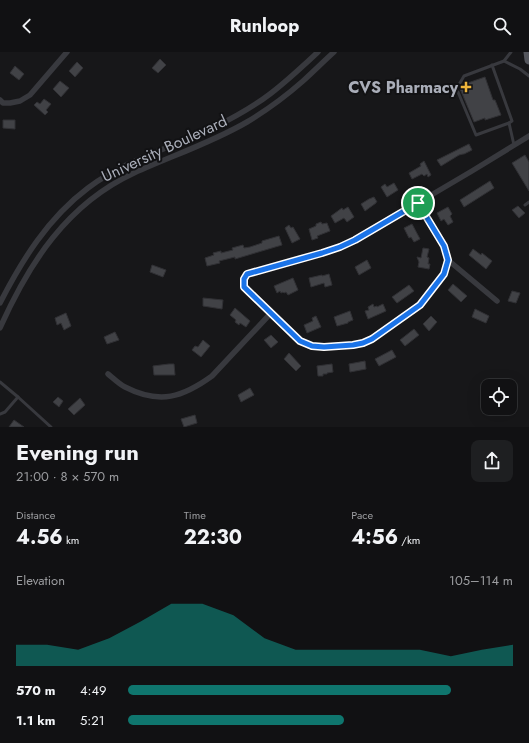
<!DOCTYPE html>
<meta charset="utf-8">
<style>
:root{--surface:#111113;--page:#1e1f21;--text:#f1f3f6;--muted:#9c9da0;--line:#303133;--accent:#0f766e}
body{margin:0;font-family:Jost,sans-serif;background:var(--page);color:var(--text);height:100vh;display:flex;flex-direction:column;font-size:15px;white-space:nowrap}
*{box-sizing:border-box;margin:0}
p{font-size:13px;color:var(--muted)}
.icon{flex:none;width:22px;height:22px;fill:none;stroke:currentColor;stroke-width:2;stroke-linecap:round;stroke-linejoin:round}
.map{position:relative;height:375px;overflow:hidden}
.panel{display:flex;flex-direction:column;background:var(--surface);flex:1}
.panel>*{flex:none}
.buttons{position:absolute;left:481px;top:327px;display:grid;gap:8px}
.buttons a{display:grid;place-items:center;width:36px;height:36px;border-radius:8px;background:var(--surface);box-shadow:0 4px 16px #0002,0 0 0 1px var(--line);font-size:20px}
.pin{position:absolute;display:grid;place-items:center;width:34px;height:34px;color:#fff;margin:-17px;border:2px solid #fff;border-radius:50%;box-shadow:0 1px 4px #0007}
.round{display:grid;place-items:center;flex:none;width:42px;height:42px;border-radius:8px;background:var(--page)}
.summary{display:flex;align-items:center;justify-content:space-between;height:68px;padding:0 16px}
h1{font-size:22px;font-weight:700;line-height:30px}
.figures{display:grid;grid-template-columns:repeat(3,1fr);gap:6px;height:68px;padding:4px 16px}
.figures div{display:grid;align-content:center}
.figures b{font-size:20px;font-weight:700}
.figures small{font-size:11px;font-weight:400}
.figures p{font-size:11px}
.chart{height:112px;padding:8px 16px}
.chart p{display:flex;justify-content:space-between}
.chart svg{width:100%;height:72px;margin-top:4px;fill:var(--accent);opacity:.7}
ul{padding:0 16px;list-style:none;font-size:13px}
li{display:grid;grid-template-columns:64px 48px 1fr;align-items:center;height:30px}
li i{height:10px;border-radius:5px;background:var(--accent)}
header{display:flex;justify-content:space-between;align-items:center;height:52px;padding:0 16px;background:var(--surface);font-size:18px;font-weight:700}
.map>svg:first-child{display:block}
.building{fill:#414246;stroke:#313135}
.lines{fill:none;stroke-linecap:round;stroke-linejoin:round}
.lane{stroke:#38393e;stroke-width:3}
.street{stroke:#38393e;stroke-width:5.5}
.primary{stroke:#54565d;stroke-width:9}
.route-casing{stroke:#fff;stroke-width:8}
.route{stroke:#1a73e8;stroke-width:5}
.poi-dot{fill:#edb43b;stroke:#121214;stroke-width:1.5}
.labels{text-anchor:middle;stroke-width:4;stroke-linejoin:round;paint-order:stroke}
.poi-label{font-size:16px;font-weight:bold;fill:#aaaeb9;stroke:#121214;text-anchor:end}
.street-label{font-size:16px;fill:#aaaeb9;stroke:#121214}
</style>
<header><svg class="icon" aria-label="back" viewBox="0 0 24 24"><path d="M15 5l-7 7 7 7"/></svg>Runloop<svg class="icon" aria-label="search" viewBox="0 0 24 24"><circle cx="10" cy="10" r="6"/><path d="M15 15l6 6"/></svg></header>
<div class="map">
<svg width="529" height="375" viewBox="0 0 529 375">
<rect width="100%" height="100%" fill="#171719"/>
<g class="building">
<path d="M 160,7 L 166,13 L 158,21 L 152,16 Z"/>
<path d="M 77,10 L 83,16 L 75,25 L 69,19 Z"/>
<path d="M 15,14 L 24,22 L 19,28 L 10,21 Z"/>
<path d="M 485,25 L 493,48 L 495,48 L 501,63 L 485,68 L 485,66 L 474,70 L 461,39 L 460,38 L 462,33 Z"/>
<path d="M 60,29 L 69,36 L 61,45 L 53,37 Z"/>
<path d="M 44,47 L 51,52 L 46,58 L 48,60 L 45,63 L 34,53 L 37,50 L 40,52 Z"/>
<path d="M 3,68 L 15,68 L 15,77 L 3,76 Z"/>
<path d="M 469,92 L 472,98 L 464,102 L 463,102 L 459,103 L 441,114 L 437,108 Z"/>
<path d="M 525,103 L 529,110 L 529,139 L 512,111 Z"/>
<path d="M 424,109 L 431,123 L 428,125 L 427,122 L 424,124 L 422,122 L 412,127 L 409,121 L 421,114 L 420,112 Z"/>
<path d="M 490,129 L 494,136 L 464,155 L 460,148 Z"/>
<path d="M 394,131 L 398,138 L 387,145 L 381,135 L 385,132 L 387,135 Z"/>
<path d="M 374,145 L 377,150 L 376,150 L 376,151 L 365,159 L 361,152 L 369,147 Z"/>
<path d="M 518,154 L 525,161 L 519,166 L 512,158 Z"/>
<path d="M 348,155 L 354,165 L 347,170 L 344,166 L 335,171 L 331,164 L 342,156 L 343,158 Z"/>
<path d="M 448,155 L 452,162 L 450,164 L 453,170 L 448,173 L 444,167 L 441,169 L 437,161 Z"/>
<path d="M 321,170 L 322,172 L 327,171 L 330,179 L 317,184 L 318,186 L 312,188 L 309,177 L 316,174 L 316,172 Z"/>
<path d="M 412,172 L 420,187 L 414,190 L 411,185 L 409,186 L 404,176 Z"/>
<path d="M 289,173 L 291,176 L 293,175 L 300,187 L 292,191 L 285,176 Z"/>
<path d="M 279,184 L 282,193 L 235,207 L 235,205 L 219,209 L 220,211 L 207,214 L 205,206 L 214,203 L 213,201 L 221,199 L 221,201 L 233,198 L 232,196 L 243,193 L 244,196 L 250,195 L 262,191 L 262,189 Z"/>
<path d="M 423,196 L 429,197 L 427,205 L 429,206 L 428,212 L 430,212 L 429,217 L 418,215 L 419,210 L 417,205 L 421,206 Z"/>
<path d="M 473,197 L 481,203 L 482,201 L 492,209 L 486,217 L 469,203 Z"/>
<path d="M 367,208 L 371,216 L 359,223 L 355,215 Z"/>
<path d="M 152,213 L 166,218 L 163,225 L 150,220 Z"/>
<path d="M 329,222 L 332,233 L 325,235 L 324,231 L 311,235 L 309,226 L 322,223 L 322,224 Z"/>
<path d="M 293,226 L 298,238 L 288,243 L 286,240 L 284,241 L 283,240 L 281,241 L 280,239 L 277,241 L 274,234 Z"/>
<path d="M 453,232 L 467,244 L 461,250 L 448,238 Z"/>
<path d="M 409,233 L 414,239 L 397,251 L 392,245 Z"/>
<path d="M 512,239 L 520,241 L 516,251 L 508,249 Z"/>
<path d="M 203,246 L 223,248 L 222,257 L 203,254 Z"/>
<path d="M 373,252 L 374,255 L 377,254 L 377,255 L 383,252 L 386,259 L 368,267 L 365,259 L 369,258 L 368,255 Z"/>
<path d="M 235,256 L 250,269 L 246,275 L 240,271 L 239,273 L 235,270 L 236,268 L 230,263 Z"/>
<path d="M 475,257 L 489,264 L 486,271 L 472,265 Z"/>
<path d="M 350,259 L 353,268 L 348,270 L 348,271 L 337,274 L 334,265 Z"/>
<path d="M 66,261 L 71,274 L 64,278 L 61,271 L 57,273 L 55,266 Z"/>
<path d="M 316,264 L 321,275 L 307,281 L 304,273 L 313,269 L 312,266 Z"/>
<path d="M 431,264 L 437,270 L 429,279 L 423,272 Z"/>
<path d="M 414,277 L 419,283 L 405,294 L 400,288 Z"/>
<path d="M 115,280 L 119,288 L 107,292 L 104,285 Z"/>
<path d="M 271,283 L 278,290 L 271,296 L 264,288 Z"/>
<path d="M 203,288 L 210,294 L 201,305 L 192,298 L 195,294 L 198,295 Z"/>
<path d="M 392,298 L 396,305 L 379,314 L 375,307 Z"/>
<path d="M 289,301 L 301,314 L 296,319 L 284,307 Z"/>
<path d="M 365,309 L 366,317 L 350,320 L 349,312 Z"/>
<path d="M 169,312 L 174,312 L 175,323 L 154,323 L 153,314 Z"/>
<path d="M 332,312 L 333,320 L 327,321 L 327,322 L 323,322 L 323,324 L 318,324 L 317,314 Z"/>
<path d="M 250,336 L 254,343 L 241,350 L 238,343 Z"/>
<path d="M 58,345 L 63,349 L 59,355 L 53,350 Z"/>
<path d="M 80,346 L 85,353 L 74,363 L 68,357 Z"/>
<path d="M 195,363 L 197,371 L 184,375 L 181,367 Z"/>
<path d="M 14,368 L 24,375 L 9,375 Z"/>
</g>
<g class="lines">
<g class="lane">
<path d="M 504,9 L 520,17 L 529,24"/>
<path d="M 492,13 L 512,69 L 509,71"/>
<path d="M 457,36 L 464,24 L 504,9 L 511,0"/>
<path d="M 458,40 L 476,83 L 509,71 L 514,93"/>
<path d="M 525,153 L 529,150"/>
<path d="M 0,330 L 18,345 L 51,375"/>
<path d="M 0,362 L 5,360 L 18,345"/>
</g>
<g class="street">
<path d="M 0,48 L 3,51 L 10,51 L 20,49 L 30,43 L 67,0"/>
<path d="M 418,151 L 444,194 L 448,208 L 497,249"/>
<path d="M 448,208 L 444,222 L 420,253 L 372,287 L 363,291 L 353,293 L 324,295 L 312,294 L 300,289 L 244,235 L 244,227 L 247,222 C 283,212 321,204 355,188 L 472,119 L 529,84"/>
<path d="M 0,251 C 22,208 48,166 88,136 C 125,108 171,96 213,76 C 233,66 253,55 270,42 C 287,29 303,14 318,0"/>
<path d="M 0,276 C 29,211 67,152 134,121 C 171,104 211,91 247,70 C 267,58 286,44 303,29 C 314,19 324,9 334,0"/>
<path d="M 108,322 C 113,326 119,332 125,335 C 160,353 183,345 212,324 L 271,261"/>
</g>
<path class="primary" d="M 528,0 L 529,8"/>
</g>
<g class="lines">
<defs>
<path id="route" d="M 418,151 L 444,194 L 448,208 L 444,222 L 420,253 L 372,287 L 363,291 L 353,293 L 324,295 L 312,294 L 300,289 L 244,235 L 244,227 L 247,222 L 322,201 L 340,195 L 355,188 Z"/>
</defs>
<use href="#route" class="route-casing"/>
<use href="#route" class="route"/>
</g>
<path class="poi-dot" d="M464 29h4v4h4v4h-4v4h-4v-4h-4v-4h4z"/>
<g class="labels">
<g class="poi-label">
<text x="458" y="41">CVS Pharmacy</text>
</g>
<g class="street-label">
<text transform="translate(164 96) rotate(-25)" y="6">University Boulevard</text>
</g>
</g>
</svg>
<div class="buttons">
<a><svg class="icon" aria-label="locate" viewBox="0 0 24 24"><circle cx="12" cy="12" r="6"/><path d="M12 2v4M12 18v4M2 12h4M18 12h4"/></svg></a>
</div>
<div class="pin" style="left:418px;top:151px;background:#1e9e55"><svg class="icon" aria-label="arrive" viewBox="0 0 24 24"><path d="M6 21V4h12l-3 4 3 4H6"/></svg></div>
</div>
<section class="panel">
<div class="summary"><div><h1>Evening run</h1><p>21:00 · 8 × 570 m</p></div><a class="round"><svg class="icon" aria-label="share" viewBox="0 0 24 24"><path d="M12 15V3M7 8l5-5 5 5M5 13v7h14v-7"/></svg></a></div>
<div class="figures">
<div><p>Distance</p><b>4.56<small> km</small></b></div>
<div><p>Time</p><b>22:30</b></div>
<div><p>Pace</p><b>4:56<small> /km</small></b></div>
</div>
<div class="chart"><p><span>Elevation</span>105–114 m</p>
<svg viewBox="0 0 160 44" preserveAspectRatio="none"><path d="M0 44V31L10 31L20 34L30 27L40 17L50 6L60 6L70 13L80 27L90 34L100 34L110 34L120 34L130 34L140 38L150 34L160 31V44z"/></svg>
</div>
<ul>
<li><b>570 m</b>4:49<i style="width:84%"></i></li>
<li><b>1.1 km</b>5:21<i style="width:56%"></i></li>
</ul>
</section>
